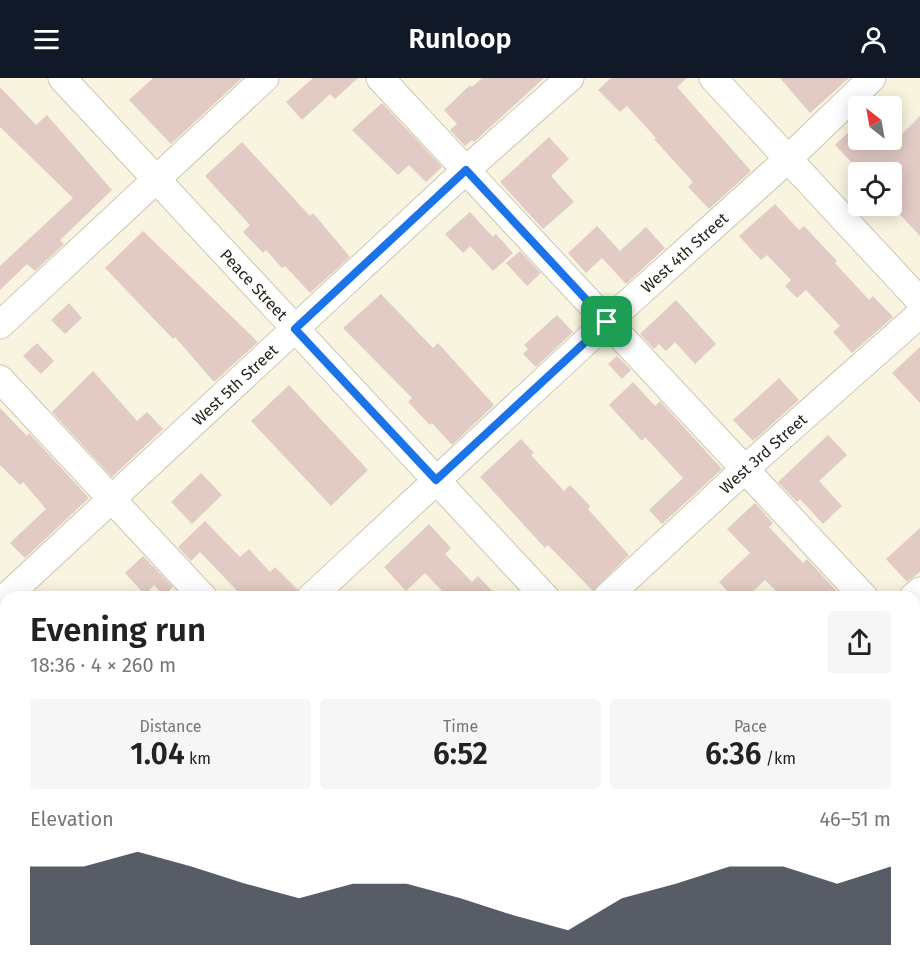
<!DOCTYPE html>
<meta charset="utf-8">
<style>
:root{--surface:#fff;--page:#f6f6f6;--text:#222;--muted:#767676;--accent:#111827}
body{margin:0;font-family:"Fira Sans",sans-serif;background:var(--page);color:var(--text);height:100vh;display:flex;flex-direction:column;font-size:22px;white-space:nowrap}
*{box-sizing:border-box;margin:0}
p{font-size:20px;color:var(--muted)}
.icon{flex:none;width:33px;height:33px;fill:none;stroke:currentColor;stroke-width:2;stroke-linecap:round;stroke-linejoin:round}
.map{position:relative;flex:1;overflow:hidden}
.panel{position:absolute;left:0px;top:513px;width:921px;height:386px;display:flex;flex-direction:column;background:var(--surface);border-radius:18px 18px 0 0;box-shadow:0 3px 15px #0003}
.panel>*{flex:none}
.needle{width:39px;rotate:329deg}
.tools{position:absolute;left:848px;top:18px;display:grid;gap:12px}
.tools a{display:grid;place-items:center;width:54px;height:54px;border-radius:6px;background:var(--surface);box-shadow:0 3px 15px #0003;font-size:30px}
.pin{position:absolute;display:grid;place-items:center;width:51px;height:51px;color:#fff;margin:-26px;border-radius:12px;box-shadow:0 3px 9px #0006}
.round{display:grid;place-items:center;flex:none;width:63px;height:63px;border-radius:6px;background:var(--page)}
.headline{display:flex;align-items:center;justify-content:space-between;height:102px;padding:0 30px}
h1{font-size:33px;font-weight:600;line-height:45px}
.figures{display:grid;grid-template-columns:repeat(3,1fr);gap:9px;height:102px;padding:6px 30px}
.figures div{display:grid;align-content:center;border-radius:6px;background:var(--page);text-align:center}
.figures b{font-size:30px;font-weight:600}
.figures small{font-size:16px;font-weight:400}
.figures p{font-size:16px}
.chart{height:168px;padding:12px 30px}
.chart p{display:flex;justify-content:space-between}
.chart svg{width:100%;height:108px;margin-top:6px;fill:var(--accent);opacity:.7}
header{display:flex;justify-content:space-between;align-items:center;height:78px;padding:0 30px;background:var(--accent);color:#fff;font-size:27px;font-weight:600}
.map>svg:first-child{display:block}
.building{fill:#e2cbc4}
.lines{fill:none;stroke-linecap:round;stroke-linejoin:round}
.minor-casing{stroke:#ccc7b3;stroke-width:29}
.minor{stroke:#fff;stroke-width:27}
.route-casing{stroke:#fff;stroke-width:12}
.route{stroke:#1a73e8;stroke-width:8}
.labels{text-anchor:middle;stroke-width:4.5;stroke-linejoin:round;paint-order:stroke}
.street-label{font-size:16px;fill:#26241c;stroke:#f9f4df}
</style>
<header><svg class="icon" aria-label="menu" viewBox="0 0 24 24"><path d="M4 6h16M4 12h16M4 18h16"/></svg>Runloop<svg class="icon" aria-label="person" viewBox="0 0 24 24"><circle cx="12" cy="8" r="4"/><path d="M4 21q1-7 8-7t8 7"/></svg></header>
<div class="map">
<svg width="920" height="898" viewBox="0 0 920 898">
<rect width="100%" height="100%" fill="#f9f4df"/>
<g class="building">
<path d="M 153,0 L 242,0 L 171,66 L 129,22 Z"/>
<path d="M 313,0 L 358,0 L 335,21 L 330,16 L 302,42 L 286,24 Z"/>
<path d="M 482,0 L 544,0 L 474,64 L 472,62 L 465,68 L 450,52 L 457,46 L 444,32 L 470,7 L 472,9 Z"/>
<path d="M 611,0 L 687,0 L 677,9 L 751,93 L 709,131 L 688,109 L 693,104 L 654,61 L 656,60 L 627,28 L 620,34 L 598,12 Z"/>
<path d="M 780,0 L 849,0 L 810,35 Z"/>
<path d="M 0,9 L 36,47 L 47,37 L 112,112 L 60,162 L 64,166 L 35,193 L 27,186 L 0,212 L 0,188 L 73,120 L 0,49 Z"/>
<path d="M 382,25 L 442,89 L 426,104 L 409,87 L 398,97 L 352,52 Z"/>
<path d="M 920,38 L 920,158 L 891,127 L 891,94 L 861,94 L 835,67 L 858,45 L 858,62 L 891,62 L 891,46 L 901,57 Z"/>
<path d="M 549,59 L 569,81 L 551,98 L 574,124 L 543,151 L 500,104 Z"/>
<path d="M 242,64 L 310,138 L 313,135 L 350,179 L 310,215 L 285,188 L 282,190 L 266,172 L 263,175 L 243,154 L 250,147 L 205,98 Z"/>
<path d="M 775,126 L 799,152 L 804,148 L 837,183 L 835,185 L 869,222 L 873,218 L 893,239 L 852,275 L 833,254 L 840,248 L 806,212 L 797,220 L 785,208 L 791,202 L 767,177 L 761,182 L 739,158 Z"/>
<path d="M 470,134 L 493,159 L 496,156 L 513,175 L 493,193 L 470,168 L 463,175 L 445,156 Z"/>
<path d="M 597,148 L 620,173 L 646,149 L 665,170 L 626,206 L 602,180 L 586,195 L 568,175 Z"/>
<path d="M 143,153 L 258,264 L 214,304 L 175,259 L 173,261 L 105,190 Z"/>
<path d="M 520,173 L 541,195 L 527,208 L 506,185 Z"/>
<path d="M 381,216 L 433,270 L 438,265 L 494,327 L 452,367 L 432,345 L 430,347 L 408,324 L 412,320 L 343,250 Z"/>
<path d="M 676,222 L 716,266 L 695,286 L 675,264 L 666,273 L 659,266 L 654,271 L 640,256 Z"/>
<path d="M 69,225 L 82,240 L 65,256 L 51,242 Z"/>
<path d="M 557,237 L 573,254 L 536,289 L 523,276 L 528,271 L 524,267 Z"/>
<path d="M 37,265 L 54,283 L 41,296 L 23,278 Z"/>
<path d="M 920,269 L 920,325 L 892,295 Z"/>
<path d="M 617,278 L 631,292 L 622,301 L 608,286 Z"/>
<path d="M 93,293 L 137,343 L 147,334 L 163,351 L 112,399 L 52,334 Z"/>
<path d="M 779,300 L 799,322 L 753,363 L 733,342 Z"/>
<path d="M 633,304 L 655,328 L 660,323 L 722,391 L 662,446 L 649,432 L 683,400 L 645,359 L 642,363 L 609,327 Z"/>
<path d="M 289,307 L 368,392 L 331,428 L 251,343 Z"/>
<path d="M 0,330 L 27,358 L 29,355 L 89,420 L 25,480 L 10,465 L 46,431 L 23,404 L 20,407 L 0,387 Z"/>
<path d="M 828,357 L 847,377 L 819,403 L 842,428 L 823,446 L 800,421 L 797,424 L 778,404 Z"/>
<path d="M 521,361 L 534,375 L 531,377 L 564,413 L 570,407 L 590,428 L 588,431 L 629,477 L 593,513 L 548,467 L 545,470 L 480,399 Z"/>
<path d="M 201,395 L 222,417 L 192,446 L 171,424 Z"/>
<path d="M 755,425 L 773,445 L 769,449 L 803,485 L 807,481 L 842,519 L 782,519 L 765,502 L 747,519 L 733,519 L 719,504 L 750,475 L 727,451 Z"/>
<path d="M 205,443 L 240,479 L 249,471 L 270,494 L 275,489 L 298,512 L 296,519 L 243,519 L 200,474 L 191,483 L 178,469 Z"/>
<path d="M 429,446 L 451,470 L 445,476 L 472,504 L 478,498 L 498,519 L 448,519 L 425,495 L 406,513 L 384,489 Z"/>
<path d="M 920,450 L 920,494 L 907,504 L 886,481 Z"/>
<path d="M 143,478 L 173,509 L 164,518 L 154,507 L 145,517 L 125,495 Z"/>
</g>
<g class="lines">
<defs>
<g id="minor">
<path id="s1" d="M 62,0 L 545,519"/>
<path d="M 380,0 L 864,519"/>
<path d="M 713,0 L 920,223"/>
<path d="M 0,247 L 265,0"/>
<path d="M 0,301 L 203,519"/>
<path id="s2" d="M 6,519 L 466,92 L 570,0"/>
<path id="s3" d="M 311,519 L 607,244 L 788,81 L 872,0"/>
<path id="s4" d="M 607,519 L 745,391 L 920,236"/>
<path d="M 913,519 L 920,513"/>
<path d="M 915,574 L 920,579"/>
<path d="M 0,643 L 6,650"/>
<path d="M 915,794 L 920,790"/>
<path d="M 0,808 L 6,802"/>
<path d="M 232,892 L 237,898"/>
<path d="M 551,892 L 556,898"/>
<path d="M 894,892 L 899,898"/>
<path d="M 199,898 L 205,892"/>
<path d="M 504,898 L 510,892"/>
<path d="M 797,898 L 803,892"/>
</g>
</defs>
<use href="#minor" class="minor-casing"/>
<use href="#minor" class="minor"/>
</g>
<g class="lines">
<defs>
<path id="route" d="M 466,92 L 607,244 L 436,402 L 295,251 Z"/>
</defs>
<use href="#route" class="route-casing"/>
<use href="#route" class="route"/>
</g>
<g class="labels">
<g class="street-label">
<text dy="6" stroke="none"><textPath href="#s3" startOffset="508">West 4th Street</textPath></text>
<text dy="6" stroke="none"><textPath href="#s1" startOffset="282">Peace Street</textPath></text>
<text dy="6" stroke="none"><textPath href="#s2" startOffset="312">West 5th Street</textPath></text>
<text dy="6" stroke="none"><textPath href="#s4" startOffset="212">West 3rd Street</textPath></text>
</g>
</g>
</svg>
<div class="tools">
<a><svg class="needle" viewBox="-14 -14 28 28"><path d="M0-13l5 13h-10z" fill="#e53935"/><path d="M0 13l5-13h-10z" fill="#767676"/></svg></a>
<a><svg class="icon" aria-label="locate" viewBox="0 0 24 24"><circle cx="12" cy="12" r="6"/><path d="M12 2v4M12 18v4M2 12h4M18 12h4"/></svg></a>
</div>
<div class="pin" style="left:607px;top:244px;background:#1e9e55"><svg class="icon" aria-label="arrive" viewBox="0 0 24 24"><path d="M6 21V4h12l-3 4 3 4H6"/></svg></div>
<section class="panel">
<div class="headline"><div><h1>Evening run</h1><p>18:36 · 4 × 260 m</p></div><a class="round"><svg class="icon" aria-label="share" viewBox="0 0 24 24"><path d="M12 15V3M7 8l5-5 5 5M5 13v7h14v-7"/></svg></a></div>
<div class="figures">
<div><p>Distance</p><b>1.04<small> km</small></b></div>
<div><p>Time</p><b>6:52</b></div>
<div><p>Pace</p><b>6:36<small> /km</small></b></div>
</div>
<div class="chart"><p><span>Elevation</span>46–51 m</p>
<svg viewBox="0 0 160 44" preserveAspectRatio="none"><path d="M0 44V12L10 12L20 6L30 12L40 19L50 25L60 19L70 19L80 25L90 32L100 38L110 25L120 19L130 12L140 12L150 19L160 12V44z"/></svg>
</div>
</section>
</div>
